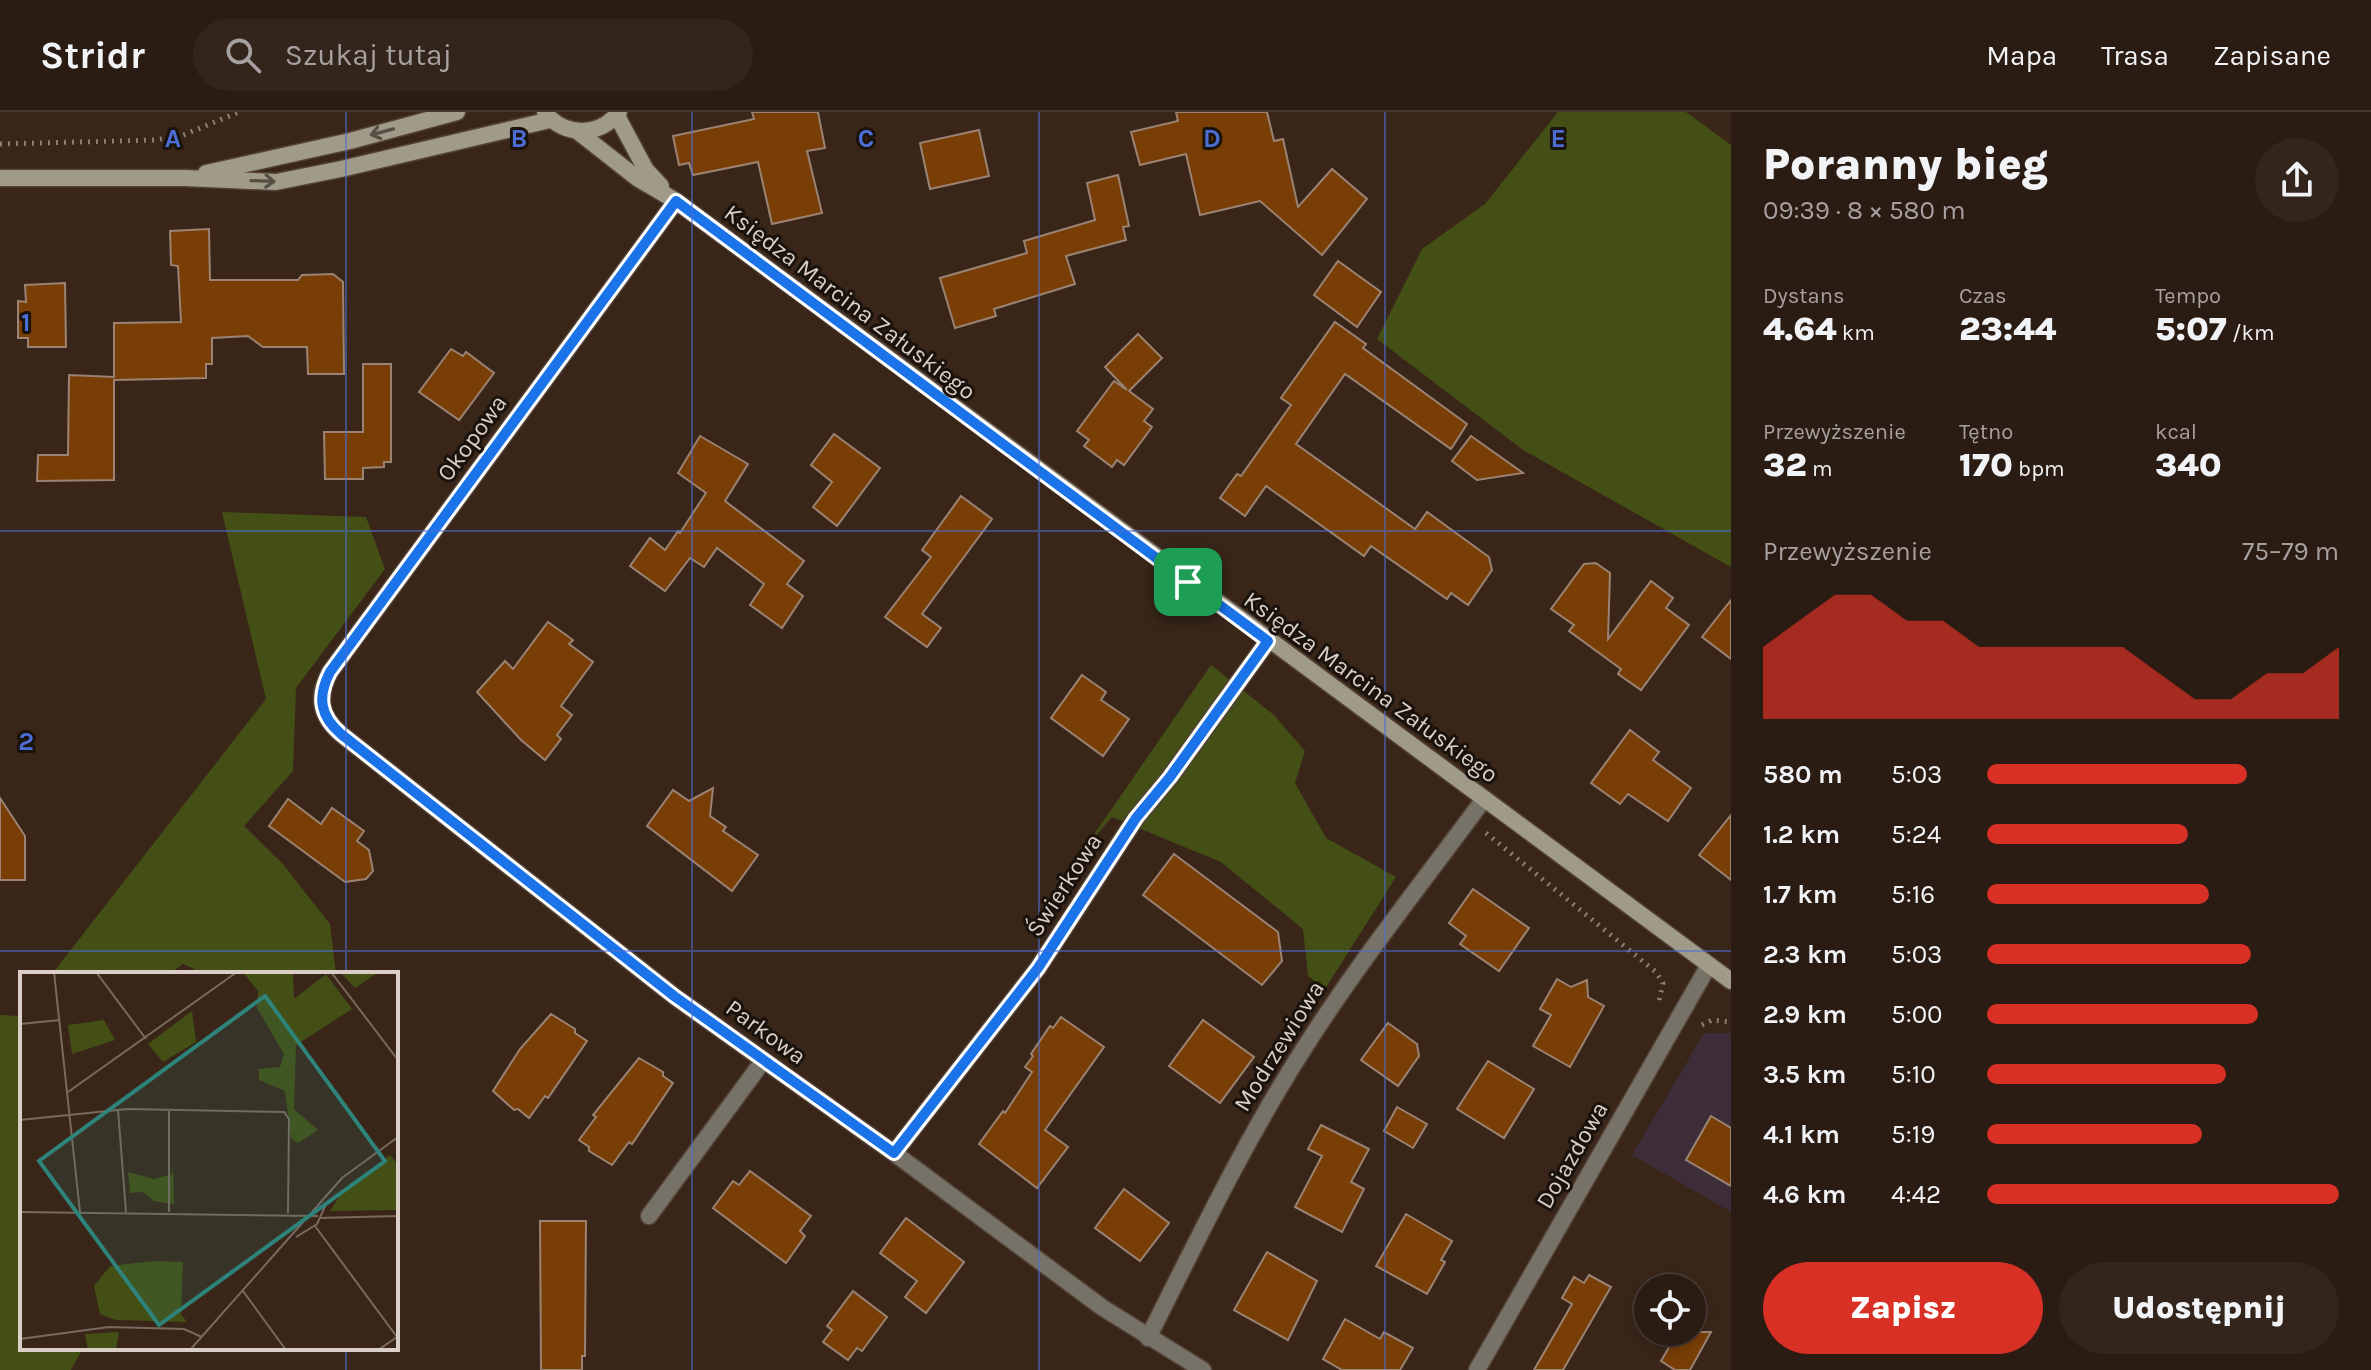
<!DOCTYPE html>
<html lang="pl">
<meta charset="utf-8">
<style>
:root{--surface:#2b1c13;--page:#33251c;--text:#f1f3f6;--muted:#a6a1a0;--line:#473a33;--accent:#d93025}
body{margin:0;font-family:Karla,sans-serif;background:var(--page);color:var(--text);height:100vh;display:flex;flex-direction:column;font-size:30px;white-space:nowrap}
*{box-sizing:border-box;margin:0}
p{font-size:26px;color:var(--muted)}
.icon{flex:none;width:44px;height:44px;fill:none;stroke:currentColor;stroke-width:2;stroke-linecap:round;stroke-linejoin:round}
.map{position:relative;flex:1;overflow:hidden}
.drawer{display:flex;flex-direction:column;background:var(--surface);width:640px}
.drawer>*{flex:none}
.controls{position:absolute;left:1634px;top:1162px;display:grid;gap:16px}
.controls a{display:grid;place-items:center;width:72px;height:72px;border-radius:50%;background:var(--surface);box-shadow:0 4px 12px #0003,0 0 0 2px var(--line);font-size:40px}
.pin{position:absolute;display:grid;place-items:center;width:68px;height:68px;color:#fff;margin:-34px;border-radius:16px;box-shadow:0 4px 12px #0006}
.round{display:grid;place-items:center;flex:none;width:84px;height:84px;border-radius:42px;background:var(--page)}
.head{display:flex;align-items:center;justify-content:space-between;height:136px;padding:0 32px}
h1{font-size:44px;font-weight:800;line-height:60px}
.figures{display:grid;grid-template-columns:repeat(3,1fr);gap:12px;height:136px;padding:8px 32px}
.figures div{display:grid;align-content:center}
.figures b{font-size:34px;font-weight:800}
.figures small{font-size:22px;font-weight:400}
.figures p{font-size:22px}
.chart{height:224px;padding:16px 32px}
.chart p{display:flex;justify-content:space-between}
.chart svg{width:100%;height:144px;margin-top:8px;fill:var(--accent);opacity:.7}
.cta{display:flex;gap:16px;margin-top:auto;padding:16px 32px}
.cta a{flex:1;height:92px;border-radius:48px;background:var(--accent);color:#fff;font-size:32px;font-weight:800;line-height:92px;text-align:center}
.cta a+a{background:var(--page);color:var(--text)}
ul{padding:0 32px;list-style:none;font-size:26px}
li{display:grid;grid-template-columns:128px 96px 1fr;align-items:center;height:60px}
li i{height:20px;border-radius:10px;background:var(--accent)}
header{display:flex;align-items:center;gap:48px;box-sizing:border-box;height:112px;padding:0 40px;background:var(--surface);border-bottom:2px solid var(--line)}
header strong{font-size:38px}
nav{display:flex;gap:44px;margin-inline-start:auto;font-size:28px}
.search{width:560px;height:72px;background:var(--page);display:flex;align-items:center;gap:20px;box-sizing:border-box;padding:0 28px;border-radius:44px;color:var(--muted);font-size:30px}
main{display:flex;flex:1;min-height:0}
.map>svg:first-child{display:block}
.commercial{fill:#3d2d38}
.green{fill:#434f15}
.building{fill:#793e06;stroke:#9a8373;stroke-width:2}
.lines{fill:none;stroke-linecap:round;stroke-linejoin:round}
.lane-casing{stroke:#534135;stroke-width:19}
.street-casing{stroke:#534135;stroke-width:19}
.secondary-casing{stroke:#534135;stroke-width:19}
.path{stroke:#8e7e73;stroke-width:5;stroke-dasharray:2 6;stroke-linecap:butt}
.lane{stroke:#767267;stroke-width:16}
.street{stroke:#767267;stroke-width:16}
.secondary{stroke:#a09a89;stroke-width:16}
.oneway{stroke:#564f44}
.route-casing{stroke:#fff;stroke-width:16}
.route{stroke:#1a73e8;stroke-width:10}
.grid{fill:none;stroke:#4c6ed4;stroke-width:2;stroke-opacity:0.55}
.labels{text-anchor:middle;stroke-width:6;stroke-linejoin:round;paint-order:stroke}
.street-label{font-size:24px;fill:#dbcec6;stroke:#1a120c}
.inset-road{fill:none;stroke:#7a695e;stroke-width:2}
.view{fill:#2e837b;fill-opacity:0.15;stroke:#2e837b;stroke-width:4}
.inset-edge{fill:none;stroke:#dbcec6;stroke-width:4}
.grid-label{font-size:26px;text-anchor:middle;font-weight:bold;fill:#4c6ed4;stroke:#1a120c;stroke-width:6;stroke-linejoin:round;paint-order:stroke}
</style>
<header>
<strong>Stridr</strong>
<div class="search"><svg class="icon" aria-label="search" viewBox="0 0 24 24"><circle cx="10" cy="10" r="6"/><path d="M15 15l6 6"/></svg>Szukaj tutaj</div>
<nav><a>Mapa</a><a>Trasa</a><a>Zapisane</a></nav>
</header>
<main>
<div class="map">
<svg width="1731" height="1258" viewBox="0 0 1731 1258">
<rect width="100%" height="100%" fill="#392619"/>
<path class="commercial" d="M 1704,921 L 1731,921 L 1731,1100 L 1632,1043 Z"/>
<g class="green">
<path d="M 1558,0 L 1686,0 L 1731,33 L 1731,455 L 1523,338 L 1377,227 L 1422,137 L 1485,92 Z"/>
<path d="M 222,400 L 366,405 L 385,457 L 296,576 L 293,659 L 244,714 L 282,751 L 330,812 L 336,862 L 205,862 L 183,852 L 169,862 L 52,862 L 266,587 Z"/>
<path d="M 1211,553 L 1274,603 L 1305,639 L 1295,671 L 1326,726 L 1396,765 L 1325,877 L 1308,864 L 1303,817 L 1221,750 L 1112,705 L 1084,737 Z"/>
<path d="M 22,900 L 22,1236 L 83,1236 L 71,1258 L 0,1258 L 0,903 L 19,904 Z"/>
</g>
<g class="building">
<path d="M 752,0 L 818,0 L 825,36 L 807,39 L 822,101 L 772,112 L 758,50 L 693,63 L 689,51 L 679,53 L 673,24 L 754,7 Z"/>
<path d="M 1176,0 L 1267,0 L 1274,29 L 1283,27 L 1298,95 L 1332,57 L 1367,87 L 1322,143 L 1260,89 L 1200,103 L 1186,42 L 1140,53 L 1131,20 L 1178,9 Z"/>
<path d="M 979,18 L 989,64 L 930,77 L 920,31 Z"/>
<path d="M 1118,63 L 1129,114 L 1123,115 L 1126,128 L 1066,144 L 1075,172 L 994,197 L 996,204 L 955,216 L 940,166 L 1027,141 L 1024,129 L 1095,108 L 1087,71 Z"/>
<path d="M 209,117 L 210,168 L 298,168 L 302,163 L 333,162 L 343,170 L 344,262 L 308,262 L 307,235 L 263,235 L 248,224 L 212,226 L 212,252 L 206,252 L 206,266 L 114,268 L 114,368 L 37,369 L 38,343 L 68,343 L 69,263 L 114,265 L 114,211 L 181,210 L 178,154 L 171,153 L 170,119 Z"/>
<path d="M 1338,149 L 1381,180 L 1357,215 L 1314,183 Z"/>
<path d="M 65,171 L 66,235 L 28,235 L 28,226 L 18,226 L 18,189 L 26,190 L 25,173 Z"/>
<path d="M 1335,210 L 1366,232 L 1363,236 L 1467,312 L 1451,337 L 1345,262 L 1296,332 L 1415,417 L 1427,400 L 1489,445 L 1492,458 L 1468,493 L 1451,481 L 1447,487 L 1371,434 L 1364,444 L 1266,374 L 1245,404 L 1220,386 L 1237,362 L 1241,364 L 1291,293 L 1281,286 Z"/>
<path d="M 1138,222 L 1162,246 L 1129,279 L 1153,297 L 1144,309 L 1152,315 L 1124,353 L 1117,348 L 1112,355 L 1084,334 L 1089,328 L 1077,319 L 1114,269 L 1127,278 L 1105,255 Z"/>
<path d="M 451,237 L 463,244 L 466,240 L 494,261 L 459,308 L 419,280 Z"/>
<path d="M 363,252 L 391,252 L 391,350 L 384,350 L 384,355 L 363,356 L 363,367 L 325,367 L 324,320 L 363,320 Z"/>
<path d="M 834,322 L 880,356 L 837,414 L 813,395 L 832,370 L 811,353 Z"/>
<path d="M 700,324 L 748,352 L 725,389 L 804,449 L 787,472 L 803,484 L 782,516 L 750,493 L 764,472 L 717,436 L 704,455 L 690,446 L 665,479 L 630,454 L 650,426 L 665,438 L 678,419 L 680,421 L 706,381 L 678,361 Z"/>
<path d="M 1471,324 L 1523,361 L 1477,368 L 1452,349 Z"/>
<path d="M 961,384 L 992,407 L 922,502 L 941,516 L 927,535 L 885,505 L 931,445 L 922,438 Z"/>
<path d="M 1596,451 L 1610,461 L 1608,527 L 1651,469 L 1673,486 L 1666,496 L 1689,513 L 1641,578 L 1618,562 L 1621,557 L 1569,519 L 1574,513 L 1551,497 L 1584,452 Z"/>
<path d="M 1731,488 L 1731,547 L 1702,525 Z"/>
<path d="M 548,510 L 573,528 L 569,532 L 593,550 L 561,594 L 572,603 L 557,623 L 561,627 L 545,648 L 521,628 L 477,580 L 505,549 L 513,557 Z"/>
<path d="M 1082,563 L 1106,580 L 1101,588 L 1129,607 L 1103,644 L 1051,606 Z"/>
<path d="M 1630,618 L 1659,640 L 1653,648 L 1691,676 L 1668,709 L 1628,682 L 1620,692 L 1591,671 Z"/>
<path d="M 713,676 L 710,704 L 726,715 L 723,719 L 758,743 L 732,779 L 647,714 L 673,678 L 689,689 Z"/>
<path d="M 0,686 L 25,724 L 25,768 L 0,768 Z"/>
<path d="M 288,687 L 321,712 L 332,696 L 364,719 L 357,729 L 369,738 L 373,759 L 366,767 L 345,770 L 269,714 Z"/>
<path d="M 1731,703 L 1731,768 L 1699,743 Z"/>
<path d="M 1174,742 L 1278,820 L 1282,849 L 1262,873 L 1143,783 Z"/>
<path d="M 1473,777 L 1529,816 L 1499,859 L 1460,832 L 1466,824 L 1449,811 Z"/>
<path d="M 1557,867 L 1571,875 L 1587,868 L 1588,885 L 1604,894 L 1570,955 L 1533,934 L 1551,903 L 1540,897 Z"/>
<path d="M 551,902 L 575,917 L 575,921 L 587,929 L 548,986 L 545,984 L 529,1006 L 518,997 L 514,998 L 493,979 L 520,937 Z"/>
<path d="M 1061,905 L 1104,935 L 1045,1018 L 1068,1035 L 1037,1076 L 979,1032 L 1003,999 L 1005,1001 L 1032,960 L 1025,955 L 1033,944 L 1031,942 L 1050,914 L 1053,916 Z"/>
<path d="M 1203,908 L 1254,945 L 1220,991 L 1169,954 Z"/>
<path d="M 1388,911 L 1417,932 L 1419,944 L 1398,974 L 1361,948 Z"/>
<path d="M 639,946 L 663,960 L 663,964 L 673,971 L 632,1032 L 629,1030 L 612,1053 L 589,1039 L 589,1035 L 579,1028 L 596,1005 L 593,1003 Z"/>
<path d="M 1488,949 L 1534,977 L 1504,1026 L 1457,997 Z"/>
<path d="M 1397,995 L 1427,1012 L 1413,1036 L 1384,1019 Z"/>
<path d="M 1711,1004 L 1731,1016 L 1731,1074 L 1686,1048 Z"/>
<path d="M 1321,1013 L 1369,1037 L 1351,1070 L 1364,1077 L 1342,1120 L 1295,1095 L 1322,1044 L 1308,1037 Z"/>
<path d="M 750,1059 L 811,1104 L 800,1119 L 805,1124 L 786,1151 L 713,1096 L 733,1069 L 739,1073 Z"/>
<path d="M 1124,1077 L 1169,1111 L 1140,1149 L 1095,1116 Z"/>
<path d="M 1406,1102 L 1452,1129 L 1441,1148 L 1445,1150 L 1427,1182 L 1376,1154 Z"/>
<path d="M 906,1106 L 964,1150 L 926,1201 L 905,1185 L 917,1169 L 880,1141 Z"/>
<path d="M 540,1109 L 586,1109 L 585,1244 L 582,1244 L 582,1258 L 541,1258 Z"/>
<path d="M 1267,1140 L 1317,1169 L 1288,1228 L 1234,1198 Z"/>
<path d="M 1589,1163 L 1611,1175 L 1563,1258 L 1534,1258 L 1572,1192 L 1562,1186 L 1574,1165 L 1584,1171 Z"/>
<path d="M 853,1179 L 887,1205 L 862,1239 L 857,1236 L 848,1248 L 823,1230 L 832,1218 L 827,1214 Z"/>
<path d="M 1345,1207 L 1380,1227 L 1384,1220 L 1413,1236 L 1400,1258 L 1342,1258 L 1323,1247 Z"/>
<path d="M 1678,1220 L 1711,1220 L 1690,1258 L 1675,1258 L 1661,1249 Z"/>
</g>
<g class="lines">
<defs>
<path id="lane" d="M 649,1104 L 763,949"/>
<g id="street">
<path d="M 676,89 L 330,560 C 316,585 320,604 341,622 L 674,884 L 894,1041 L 1103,1196 L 1203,1258"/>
<path d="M 894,1041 L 1038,856 L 1136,706 L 1170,665 L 1268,529"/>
<path d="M 1148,1226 C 1197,1129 1244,1030 1303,938 C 1358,851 1423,770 1484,687"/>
<path d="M 1477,1258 L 1709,853"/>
</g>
<g id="secondary">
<path d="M 545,1 C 565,25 600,25 619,0"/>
<path d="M 617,4 L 646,58 L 661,74"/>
<path d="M 577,19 L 637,66 L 676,89 L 1731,869"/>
<path d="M 206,61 L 350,29 L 457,0"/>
<path d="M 0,66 L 185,66 L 276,70 L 341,57 L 550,8"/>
</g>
</defs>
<use href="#lane" class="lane-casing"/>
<use href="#street" class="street-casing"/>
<use href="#secondary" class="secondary-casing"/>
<g class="path">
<path d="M 0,32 L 154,28 L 181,24 L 239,0"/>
<path d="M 1486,721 L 1656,860 L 1663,871 L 1659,889"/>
<path d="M 1702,913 L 1712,908 L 1731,910"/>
</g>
<use href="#lane" class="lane"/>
<use href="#street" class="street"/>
<use href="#secondary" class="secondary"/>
</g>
<defs><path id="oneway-shaft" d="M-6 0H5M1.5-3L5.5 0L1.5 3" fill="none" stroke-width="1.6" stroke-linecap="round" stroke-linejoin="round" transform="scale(2)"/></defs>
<g class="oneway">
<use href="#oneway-shaft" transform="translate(382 20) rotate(165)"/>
<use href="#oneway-shaft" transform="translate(263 69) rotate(2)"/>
</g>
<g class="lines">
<defs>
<path id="route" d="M 676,89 L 1268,529 L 1170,665 L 1136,706 L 1038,856 L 894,1041 L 674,884 L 341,622 C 320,604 317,585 330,560 Z"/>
</defs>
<use href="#route" class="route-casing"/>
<use href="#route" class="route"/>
</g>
<path class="grid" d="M 346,0 L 346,862M 692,0 L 692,1258M 1039,0 L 1039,1258M 1385,0 L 1385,1258M 0,419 L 1731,419M 0,839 L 1731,839M 346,1236 L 346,1258"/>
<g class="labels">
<g class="street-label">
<text transform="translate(850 190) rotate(37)" y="8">Księdza Marcina Załuskiego</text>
<text transform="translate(472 326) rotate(-54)" y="8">Okopowa</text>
<text transform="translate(1371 575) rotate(36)" y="8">Księdza Marcina Załuskiego</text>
<text transform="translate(1064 773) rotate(-57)" y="8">Świerkowa</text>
<text transform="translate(766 920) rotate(36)" y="8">Parkowa</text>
<text transform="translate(1279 934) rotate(-58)" y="8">Modrzewiowa</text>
<text transform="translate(1572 1043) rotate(-60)" y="8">Dojazdowa</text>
</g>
</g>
<g transform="translate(20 860)">
<rect width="378" height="378" fill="#392619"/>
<path d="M 273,0 L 274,27 L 306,2 L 332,37 L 276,73 L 274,137 L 298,158 L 278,171 L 271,166 L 265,119 L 239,108 L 239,97 L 260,95 L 264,82 L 237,36 L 238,19 L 224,2 ZM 320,0 L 359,0 L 335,16 ZM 172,39 L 176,70 L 143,90 L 128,72 ZM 84,48 L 95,68 L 52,82 L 48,53 ZM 370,183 L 378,193 L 378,238 L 310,239 L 319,225 ZM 153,195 L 154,232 L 134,229 L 123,220 L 110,221 L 108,200 L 134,207 L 152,202 ZM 134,289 L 163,290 L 161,342 L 167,350 L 96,348 L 80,342 L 74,314 L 90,294 ZM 99,360 L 96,377 L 68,378 L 65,362 Z" fill="#434f15"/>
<path class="inset-road" d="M 34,0 L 60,240M 76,0 L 126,67M 311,0 L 378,88M 0,52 L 40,48M 48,120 L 217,0M 98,138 L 106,240M 0,148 L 107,137 L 264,140 L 269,147 L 268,241M 0,240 L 298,244M 149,240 L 149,138M 292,240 L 322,206 L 378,165M 299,246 L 378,244M 295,254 L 377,365 L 358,378M 276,265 L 297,252 L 307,230M 223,319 L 266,378M 0,367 L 89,355 L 164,357 L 182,365M 170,378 L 284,249"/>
<path class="view" d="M 245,24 L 365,189 L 139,353 L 19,189 Z"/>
<rect width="378" height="378" class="inset-edge"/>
</g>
<g class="grid-label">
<text x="173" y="35">A</text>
<text x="519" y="35">B</text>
<text x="866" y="35">C</text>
<text x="1212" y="35">D</text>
<text x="1558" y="35">E</text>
<text x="26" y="219">1</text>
<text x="26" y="638">2</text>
</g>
</svg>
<div class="controls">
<a><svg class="icon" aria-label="locate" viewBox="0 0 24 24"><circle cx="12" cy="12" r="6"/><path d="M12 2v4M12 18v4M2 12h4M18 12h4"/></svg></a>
</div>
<div class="pin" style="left:1188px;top:470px;background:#1e9e55"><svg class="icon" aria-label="arrive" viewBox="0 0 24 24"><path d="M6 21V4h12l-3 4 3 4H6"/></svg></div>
</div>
<section class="drawer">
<div class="head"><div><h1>Poranny bieg</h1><p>09:39 · 8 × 580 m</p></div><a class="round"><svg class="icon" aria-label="share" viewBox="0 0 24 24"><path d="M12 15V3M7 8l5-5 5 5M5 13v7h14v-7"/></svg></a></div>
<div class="figures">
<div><p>Dystans</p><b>4.64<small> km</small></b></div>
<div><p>Czas</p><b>23:44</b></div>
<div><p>Tempo</p><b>5:07<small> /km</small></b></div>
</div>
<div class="figures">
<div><p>Przewyższenie</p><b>32<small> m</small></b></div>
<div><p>Tętno</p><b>170<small> bpm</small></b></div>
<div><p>kcal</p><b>340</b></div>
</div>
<div class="chart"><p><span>Przewyższenie</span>75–79 m</p>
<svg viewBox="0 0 160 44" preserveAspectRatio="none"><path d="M0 44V22L10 14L20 6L30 6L40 14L50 14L60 22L70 22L80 22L90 22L100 22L110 30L120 38L130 38L140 30L150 30L160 22V44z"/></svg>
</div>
<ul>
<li><b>580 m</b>5:03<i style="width:74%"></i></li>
<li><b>1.2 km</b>5:24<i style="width:57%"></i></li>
<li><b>1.7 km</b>5:16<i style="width:63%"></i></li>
<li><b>2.3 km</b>5:03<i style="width:75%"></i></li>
<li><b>2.9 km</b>5:00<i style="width:77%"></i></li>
<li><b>3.5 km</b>5:10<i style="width:68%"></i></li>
<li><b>4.1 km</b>5:19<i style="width:61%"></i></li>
<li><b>4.6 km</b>4:42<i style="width:100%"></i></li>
</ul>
<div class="cta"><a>Zapisz</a><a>Udostępnij</a></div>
</section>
</main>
